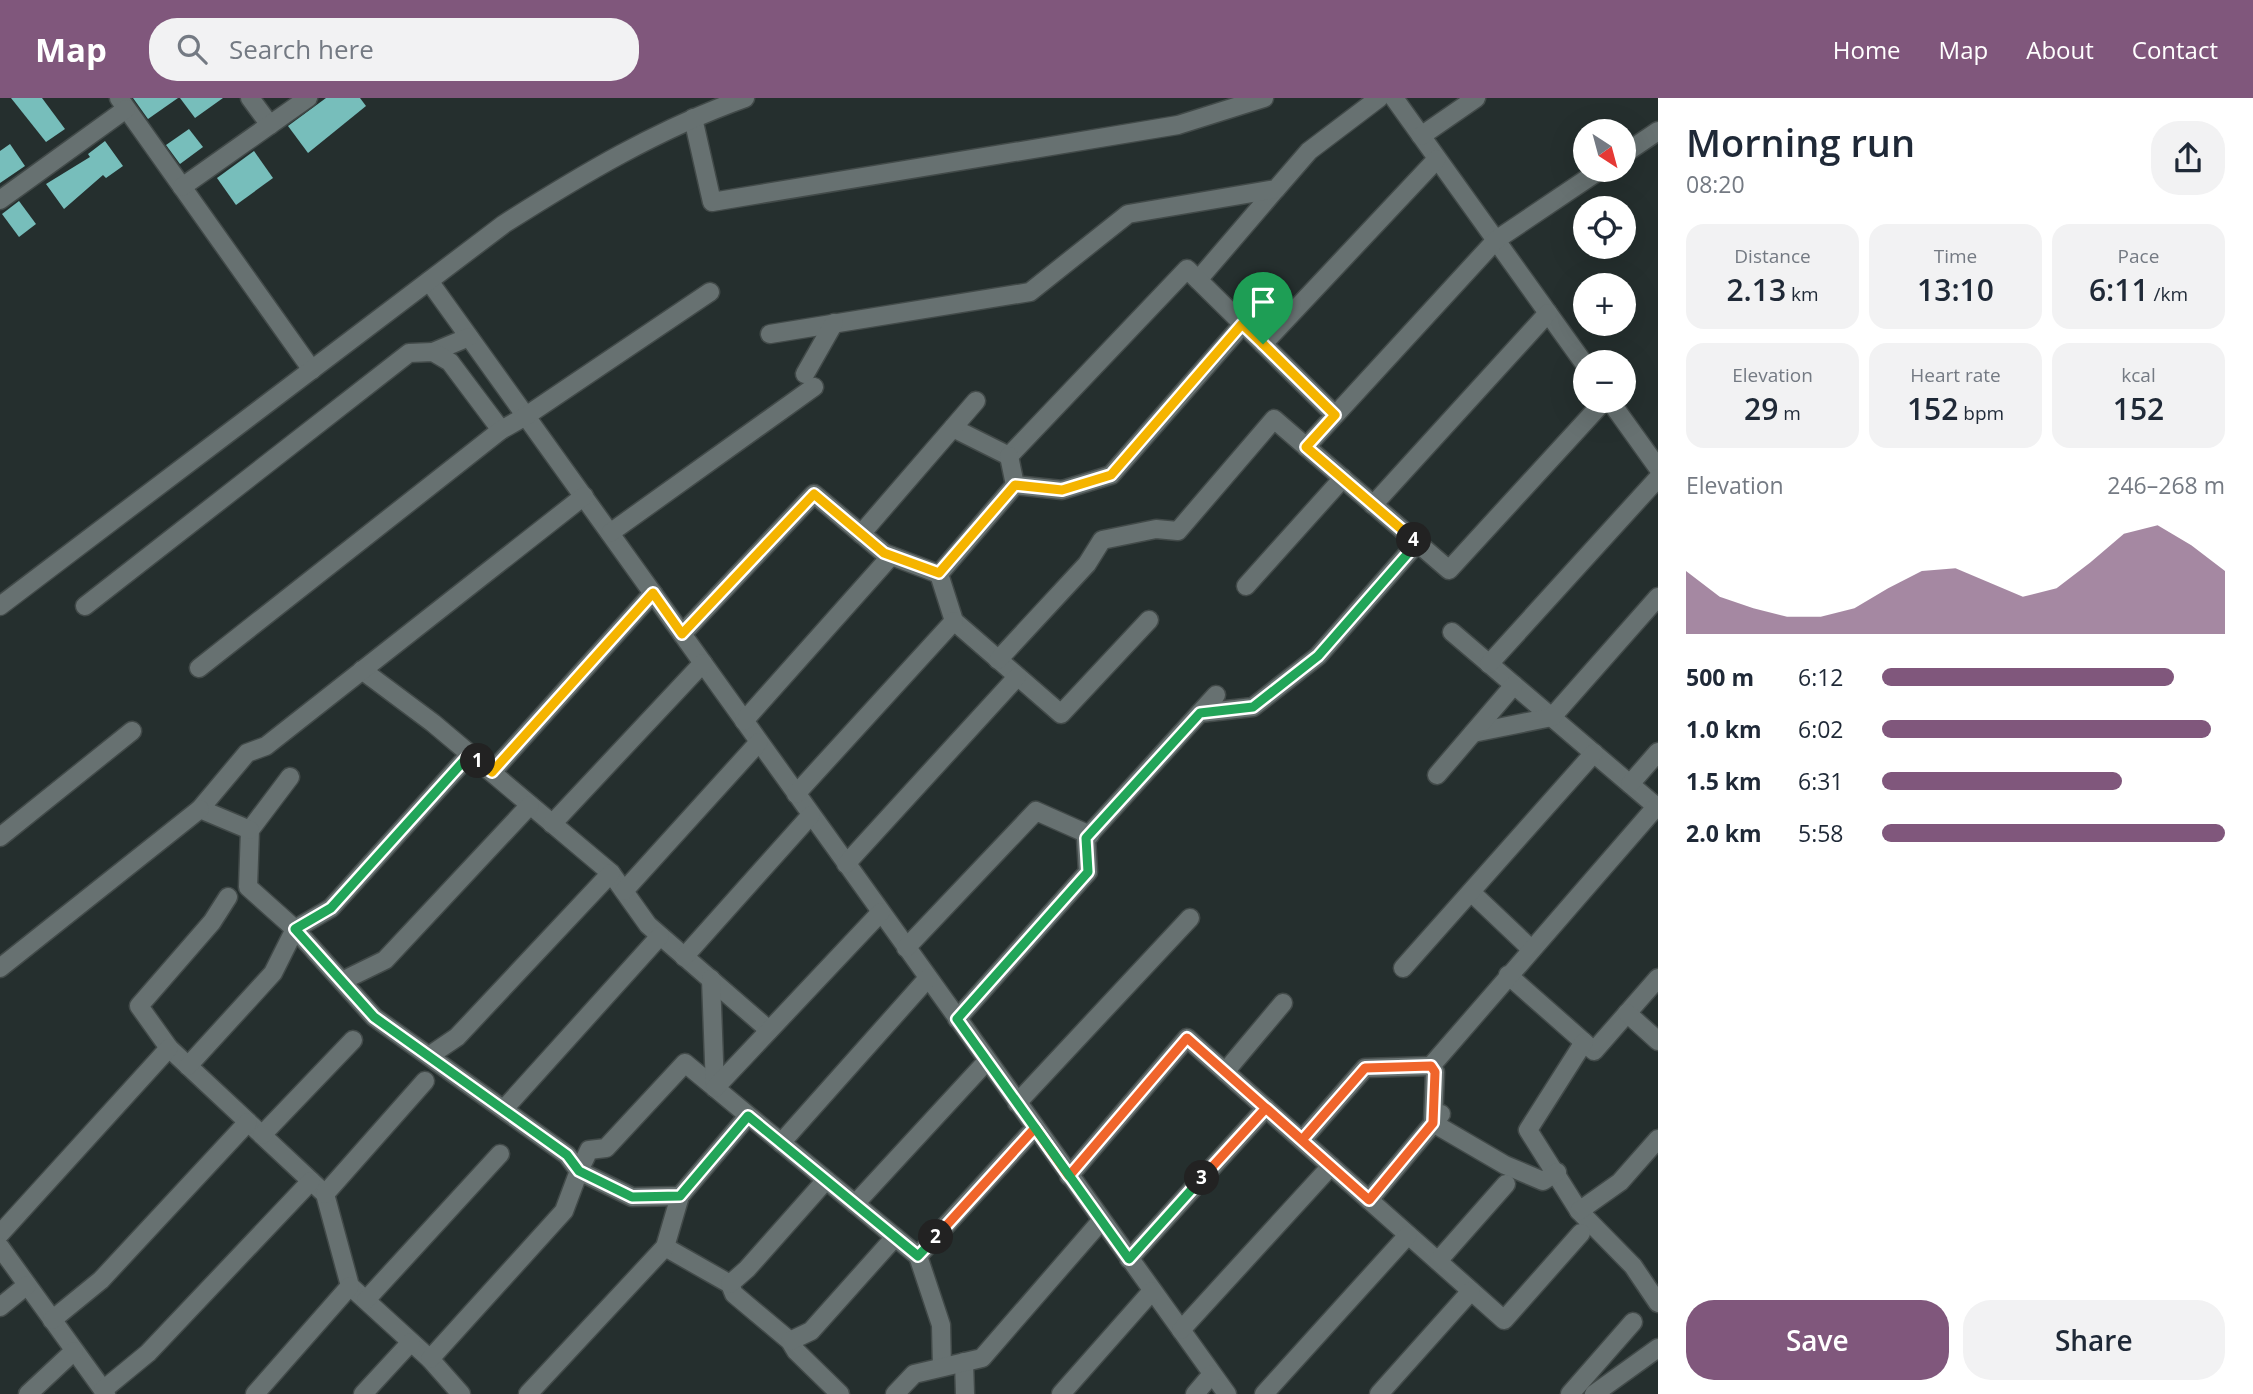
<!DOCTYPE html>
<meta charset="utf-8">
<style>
:root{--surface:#fff;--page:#f2f2f3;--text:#1f2937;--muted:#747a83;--accent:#80577c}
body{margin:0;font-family:"Open Sans",sans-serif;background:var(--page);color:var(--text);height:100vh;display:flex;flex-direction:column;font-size:26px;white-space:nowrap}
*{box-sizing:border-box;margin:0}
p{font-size:23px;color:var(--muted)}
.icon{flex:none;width:38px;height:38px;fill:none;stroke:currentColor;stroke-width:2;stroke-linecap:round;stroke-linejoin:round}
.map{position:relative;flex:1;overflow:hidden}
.drawer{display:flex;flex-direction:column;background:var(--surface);width:595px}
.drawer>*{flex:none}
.needle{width:46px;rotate:144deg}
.fabs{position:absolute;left:1573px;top:21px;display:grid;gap:14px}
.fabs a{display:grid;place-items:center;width:63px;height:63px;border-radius:50%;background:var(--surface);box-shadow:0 7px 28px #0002;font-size:35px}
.pin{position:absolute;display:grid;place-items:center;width:60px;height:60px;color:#fff;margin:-72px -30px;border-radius:50% 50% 50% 0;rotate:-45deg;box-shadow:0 0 7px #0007}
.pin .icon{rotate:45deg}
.km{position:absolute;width:35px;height:35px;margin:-18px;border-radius:50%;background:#222;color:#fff;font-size:19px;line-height:35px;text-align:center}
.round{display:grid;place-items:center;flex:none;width:74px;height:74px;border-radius:28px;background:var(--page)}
.head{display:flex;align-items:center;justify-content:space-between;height:119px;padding:0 28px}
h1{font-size:38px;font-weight:600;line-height:52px}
.stats{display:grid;grid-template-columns:repeat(3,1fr);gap:10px;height:119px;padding:7px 28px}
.stats div{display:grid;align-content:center;border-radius:18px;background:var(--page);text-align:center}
.stats b{font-size:30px;font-weight:600}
.stats small{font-size:19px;font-weight:400}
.stats p{font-size:19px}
.chart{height:196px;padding:14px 28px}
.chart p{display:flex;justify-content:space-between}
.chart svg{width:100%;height:126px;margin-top:7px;fill:var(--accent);opacity:.7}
.cta{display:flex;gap:14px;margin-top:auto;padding:14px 28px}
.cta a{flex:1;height:80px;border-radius:28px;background:var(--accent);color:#fff;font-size:28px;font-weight:600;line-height:80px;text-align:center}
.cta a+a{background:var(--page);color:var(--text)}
ul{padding:0 28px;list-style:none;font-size:23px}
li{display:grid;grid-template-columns:112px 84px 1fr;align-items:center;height:52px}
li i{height:18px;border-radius:9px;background:var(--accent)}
header{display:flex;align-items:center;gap:42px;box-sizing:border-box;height:98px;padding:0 35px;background:var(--accent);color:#fff}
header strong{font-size:33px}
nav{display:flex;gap:38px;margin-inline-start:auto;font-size:24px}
.search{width:490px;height:63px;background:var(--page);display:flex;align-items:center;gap:18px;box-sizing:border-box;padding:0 24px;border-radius:28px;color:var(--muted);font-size:26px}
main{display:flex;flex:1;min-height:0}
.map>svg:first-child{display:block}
.building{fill:#77bebb}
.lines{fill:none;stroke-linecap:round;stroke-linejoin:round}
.minor-casing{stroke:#424a49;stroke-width:21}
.minor{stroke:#677171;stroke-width:18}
.split-1-casing{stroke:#fff;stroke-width:14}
.split-2-casing{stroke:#fff;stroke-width:14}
.split-3-casing{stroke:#fff;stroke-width:14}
.split-4-casing{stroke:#fff;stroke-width:14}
.split-5-casing{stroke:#fff;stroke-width:14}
.split-1{stroke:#f5b400;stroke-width:9}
.split-2{stroke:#22a559;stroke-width:9}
.split-3{stroke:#f0652b;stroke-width:9}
.split-4{stroke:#22a559;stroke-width:9}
.split-5{stroke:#f5b400;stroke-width:9}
</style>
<header>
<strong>Map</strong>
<div class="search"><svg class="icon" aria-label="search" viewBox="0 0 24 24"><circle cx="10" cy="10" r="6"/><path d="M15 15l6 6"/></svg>Search here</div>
<nav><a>Home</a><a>Map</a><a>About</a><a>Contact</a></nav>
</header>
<main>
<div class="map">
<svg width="1658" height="1296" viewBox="0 0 1658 1296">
<rect width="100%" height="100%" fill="#252f2e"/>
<g class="building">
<path d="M 11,0 L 42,0 L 65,31 L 46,44 Z"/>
<path d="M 133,0 L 178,0 L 148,21 Z"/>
<path d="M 180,0 L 223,0 L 195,20 Z"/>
<path d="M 326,0 L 360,0 L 366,8 L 308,55 L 288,28 Z"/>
<path d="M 189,31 L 203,49 L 180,66 L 166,47 Z"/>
<path d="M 105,43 L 123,68 L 106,80 L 103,77 L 64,111 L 46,86 L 90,59 L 88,56 Z"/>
<path d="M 10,46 L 25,68 L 0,85 L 0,53 Z"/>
<path d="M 254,53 L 273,80 L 236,107 L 217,80 Z"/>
<path d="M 19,103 L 36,126 L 19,139 L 2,116 Z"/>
</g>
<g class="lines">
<defs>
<g id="minor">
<path d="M 119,0 L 312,272"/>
<path d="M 250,0 L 270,27"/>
<path d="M 1394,0 L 1586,268"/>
<path d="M 693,20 L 712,104 L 1178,27 L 1264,0"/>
<path d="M 1421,38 L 1476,0"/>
<path d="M 1624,56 L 1658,33"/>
<path d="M 182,89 L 308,0"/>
<path d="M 0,102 L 126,11"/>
<path d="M 1198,182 L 1276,91"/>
<path d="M 429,183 L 1227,1296"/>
<path d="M 770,236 L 1030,194 L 1128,116 L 1276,91 L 1309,53 L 1379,0"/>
<path d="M 1263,246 L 1437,61"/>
<path d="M 433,254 L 469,239"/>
<path d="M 805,276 L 834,225"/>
<path d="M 1610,303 L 1658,370"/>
<path d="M 953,330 L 1009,358"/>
<path d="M 1306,349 L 1496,142 L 1600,72"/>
<path d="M 1009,358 L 1187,171 L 1335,317"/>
<path d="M 1009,358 L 1015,387 L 1062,392 L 1111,377 L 1243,226"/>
<path d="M 1373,407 L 1548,215"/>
<path d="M 610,435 L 814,289"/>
<path d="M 861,436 L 976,303"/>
<path d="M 939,476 L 1015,387"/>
<path d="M 1246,488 L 1343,380"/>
<path d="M 0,508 L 504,126 C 581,77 658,31 745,0"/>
<path d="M 85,508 L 409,255 L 433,254 L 450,264 L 501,332"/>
<path d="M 1452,534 L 1658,710"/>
<path d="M 682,536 L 814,396 L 884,455 L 939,476 L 954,523 L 1061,616 L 1149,522"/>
<path d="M 998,562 L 1087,466 L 1102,442 L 1156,431 L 1178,433 L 1274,321 L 1449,472 L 1604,303"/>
<path d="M 1489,566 L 1658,380"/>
<path d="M 199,570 L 501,332 L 526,318 L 710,194"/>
<path d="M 362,572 L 433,625 L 611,775 L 648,827 L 769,932"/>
<path d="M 1200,615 L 1253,609 L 1318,558 L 1417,445"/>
<path d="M 744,623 L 891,458"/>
<path d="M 1473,635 L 1552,619 L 1658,499"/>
<path d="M 492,674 L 653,495"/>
<path d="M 1437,677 L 1514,587"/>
<path d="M 290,679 L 250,732 L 248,789 L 295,831 L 374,919 L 567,1057 L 579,1073 L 589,1052 L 606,1050 L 685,965 L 918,1158 L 941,1227 L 942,1269"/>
<path d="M 1630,686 L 1658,654"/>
<path d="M 796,696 L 954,523"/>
<path d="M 552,726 L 703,565"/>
<path d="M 250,732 L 200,711 L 247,655 L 266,648 L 584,398"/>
<path d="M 0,739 L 132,633"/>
<path d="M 846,766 L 1017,579"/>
<path d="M 624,793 L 759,644"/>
<path d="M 1471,794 L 1531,851"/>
<path d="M 228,799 L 212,824 L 139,908 L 169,950 L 325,1096 L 350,1188 L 430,1261 L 461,1296"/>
<path d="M 906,850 L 1036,713 L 1090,737"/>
<path d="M 684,859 L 811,717"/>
<path d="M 0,870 L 200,711"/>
<path d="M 1403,870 L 1594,655"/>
<path d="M 1508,877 L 1594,953 L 1658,880"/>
<path d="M 711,881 L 715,990"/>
<path d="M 344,882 L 385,862 L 530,707"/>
<path d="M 1627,915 L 1658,943"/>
<path d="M 957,921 L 1088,774 L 1086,740 L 1216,597"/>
<path d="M 1584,944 L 1528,1032 L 1579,1113 L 1633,1168 L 1658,1205"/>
<path d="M 429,958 L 457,939 L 611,775"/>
<path d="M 188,968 L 273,875 L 295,831 L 331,810 L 470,656"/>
<path d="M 1431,968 L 1656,709"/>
<path d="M 1431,968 L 1435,974 L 1433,1025 L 1505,1067 L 1543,1083 L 1557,1074"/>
<path d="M 1225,974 L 1283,905"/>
<path d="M 715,990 L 881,814"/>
<path d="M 1017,1005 L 1190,820"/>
<path d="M 504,1011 L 660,838"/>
<path d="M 262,1037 L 353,942"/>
<path d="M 1302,1042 L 1365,970 L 1431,968"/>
<path d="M 781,1045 L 928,880"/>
<path d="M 1069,1078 L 1187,940 L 1504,1222 L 1581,1135"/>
<path d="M 325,1096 L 425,983"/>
<path d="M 1369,1102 L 1441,1016"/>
<path d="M 855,1106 L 987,963"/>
<path d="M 1579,1113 L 1620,1084 L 1658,1041"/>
<path d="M 0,1136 L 169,950"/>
<path d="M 0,1149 L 106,1296"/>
<path d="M 665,1149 L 730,1186 L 734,1196 L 790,1243 L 796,1253 L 840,1296"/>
<path d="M 918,1158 L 1035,1030"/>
<path d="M 1129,1161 L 1266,1010"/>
<path d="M 1438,1163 L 1506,1086"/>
<path d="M 730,1186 L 747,1171 L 826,1082"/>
<path d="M 366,1202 L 500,1056"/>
<path d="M 0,1209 L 27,1187"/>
<path d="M 52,1222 L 101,1182 L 248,1024"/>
<path d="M 1181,1232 L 1331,1068"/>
<path d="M 790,1243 L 811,1233 L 895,1139"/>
<path d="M 430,1261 L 564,1113 L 579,1073 L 632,1099 L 680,1098"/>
<path d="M 964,1264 L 965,1296"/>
<path d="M 103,1292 L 148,1255 L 311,1083"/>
<path d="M 28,1296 L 74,1253"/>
<path d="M 255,1296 L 350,1188"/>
<path d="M 363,1296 L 411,1244"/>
<path d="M 528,1296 L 665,1149 L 680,1098 L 748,1018"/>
<path d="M 895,1296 L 914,1276 L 982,1260 L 1101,1123"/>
<path d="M 1061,1296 L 1152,1193"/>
<path d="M 1195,1296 L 1212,1276"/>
<path d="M 1264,1296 L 1408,1137"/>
<path d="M 1379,1296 L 1471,1193"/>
<path d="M 1570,1296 L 1633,1224"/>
<path d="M 1594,1296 L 1658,1250"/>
</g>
</defs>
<use href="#minor" class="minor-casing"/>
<use href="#minor" class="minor"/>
</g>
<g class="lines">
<defs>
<path id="split-1" d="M 478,663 L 492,674 L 653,495 L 682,536 L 814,396 L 884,455 L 939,475 L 1015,387 L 1062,392 L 1111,377 L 1242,226 L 1263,246"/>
<path id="split-2" d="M 478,663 L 470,656 L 331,810 L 295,831 L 374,919 L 567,1057 L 579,1073 L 632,1099 L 680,1098 L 748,1018 L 918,1158 L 936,1139"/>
<path id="split-3" d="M 936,1139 L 1035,1030 L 1069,1078 L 1187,940 C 1248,994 1309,1048 1369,1102 L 1433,1025 L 1435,974 L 1431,968 L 1365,970 L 1302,1042 L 1266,1010 L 1202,1080"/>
<path id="split-4" d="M 1202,1080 L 1129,1161 L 957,921 L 1088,774 L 1086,740 L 1200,615 L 1253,609 L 1318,558 L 1417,445 L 1414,442"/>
<path id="split-5" d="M 1263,246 L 1335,317 L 1306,349 L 1414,442"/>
</defs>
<use href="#split-1" class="split-1-casing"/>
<use href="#split-2" class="split-2-casing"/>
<use href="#split-3" class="split-3-casing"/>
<use href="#split-4" class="split-4-casing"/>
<use href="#split-5" class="split-5-casing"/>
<use href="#split-1" class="split-1"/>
<use href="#split-2" class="split-2"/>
<use href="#split-3" class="split-3"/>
<use href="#split-4" class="split-4"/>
<use href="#split-5" class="split-5"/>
</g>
</svg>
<div class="fabs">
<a><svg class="needle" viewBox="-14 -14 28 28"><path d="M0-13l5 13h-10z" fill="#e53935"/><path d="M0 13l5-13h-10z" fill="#747a83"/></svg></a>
<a><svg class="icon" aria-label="locate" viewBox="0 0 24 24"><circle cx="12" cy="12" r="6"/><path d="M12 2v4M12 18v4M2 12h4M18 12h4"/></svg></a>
<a>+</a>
<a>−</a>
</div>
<div class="pin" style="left:1263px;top:246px;background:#1e9e55"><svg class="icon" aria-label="arrive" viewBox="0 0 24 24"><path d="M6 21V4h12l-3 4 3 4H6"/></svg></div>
<b class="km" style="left:478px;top:663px">1</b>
<b class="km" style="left:936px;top:1139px">2</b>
<b class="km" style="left:1202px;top:1080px">3</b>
<b class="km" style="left:1414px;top:442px">4</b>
</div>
<section class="drawer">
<div class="head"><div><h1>Morning run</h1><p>08:20</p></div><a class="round"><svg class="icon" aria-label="share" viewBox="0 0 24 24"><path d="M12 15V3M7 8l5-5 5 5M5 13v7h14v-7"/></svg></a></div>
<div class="stats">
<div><p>Distance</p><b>2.13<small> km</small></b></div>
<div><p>Time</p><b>13:10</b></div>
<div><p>Pace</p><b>6:11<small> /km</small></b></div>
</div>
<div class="stats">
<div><p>Elevation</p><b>29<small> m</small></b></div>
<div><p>Heart rate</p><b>152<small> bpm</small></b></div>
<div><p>kcal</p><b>152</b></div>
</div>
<div class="chart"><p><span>Elevation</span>246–268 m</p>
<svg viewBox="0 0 160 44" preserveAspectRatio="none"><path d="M0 44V22L10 31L20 35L30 38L40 38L50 35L60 28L70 22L80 21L90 26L100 31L110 28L120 19L130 9L140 6L150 13L160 22V44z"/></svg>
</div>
<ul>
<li><b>500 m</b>6:12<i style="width:85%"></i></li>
<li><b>1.0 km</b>6:02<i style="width:96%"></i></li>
<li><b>1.5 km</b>6:31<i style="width:70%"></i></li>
<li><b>2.0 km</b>5:58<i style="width:100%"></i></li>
</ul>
<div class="cta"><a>Save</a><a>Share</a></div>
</section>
</main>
